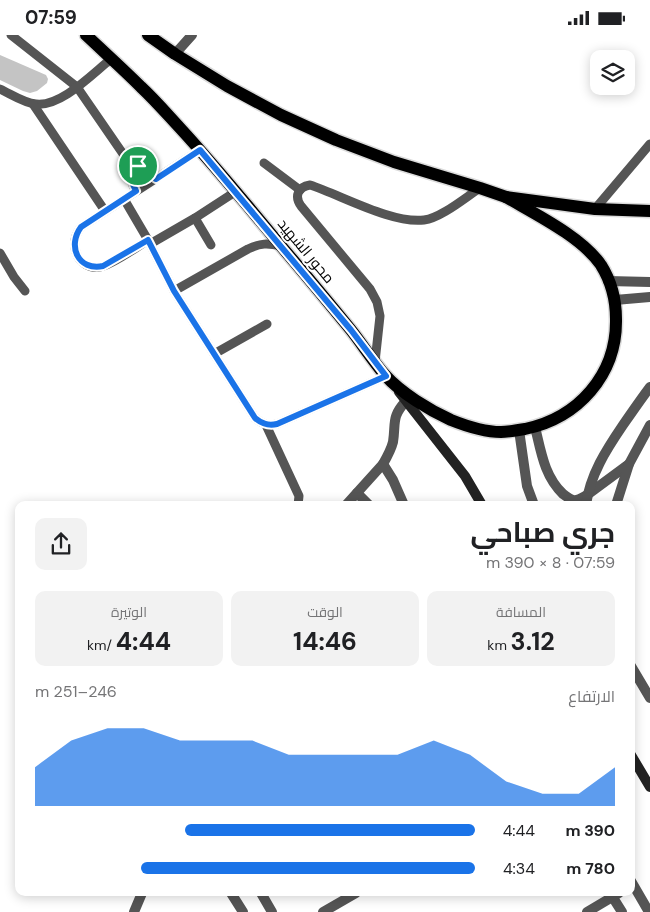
<!DOCTYPE html>
<html lang="ar">
<meta charset="utf-8">
<style>
:root{--surface:#fff;--page:#f2f2f2;--text:#202124;--muted:#757577;--accent:#1a73e8}
body{margin:0;font-family:"DM Sans",Cairo,sans-serif;background:var(--page);color:var(--text);direction:rtl;height:100vh;display:flex;flex-direction:column;font-size:19px;white-space:nowrap}
*{box-sizing:border-box;margin:0}
p{font-size:16px;color:var(--muted)}
.icon{flex:none;width:28px;height:28px;fill:none;stroke:currentColor;stroke-width:2;stroke-linecap:round;stroke-linejoin:round}
.map{position:relative;flex:1;overflow:hidden;direction:ltr}
.panel{position:absolute;left:15px;top:466px;width:620px;height:395px;display:flex;flex-direction:column;background:var(--surface);border-radius:10px;box-shadow:0 2px 12px #0003;direction:rtl}
.panel>*{flex:none}
.tools{position:absolute;left:590px;top:15px;display:grid;gap:10px}
.tools a{display:grid;place-items:center;width:45px;height:45px;border-radius:10px;background:var(--surface);box-shadow:0 2px 12px #0003;font-size:25px}
.pin{position:absolute;display:grid;place-items:center;width:42px;height:42px;color:#fff;margin:-21px;border:2px solid #fff;border-radius:50%;box-shadow:0 1px 5px #0007}
.round{display:grid;place-items:center;flex:none;width:52px;height:52px;border-radius:10px;background:var(--page)}
.head{display:flex;align-items:center;justify-content:space-between;height:85px;padding:0 20px}
h1{font-size:28px;font-weight:700;line-height:38px}
.figures{display:grid;grid-template-columns:repeat(3,1fr);gap:8px;height:85px;padding:5px 20px}
.figures div{display:grid;align-content:center;border-radius:10px;background:var(--page);text-align:center}
.figures b{font-size:25px;font-weight:700}
.figures small{font-size:14px;font-weight:400}
.figures p{font-size:14px}
.chart{height:140px;padding:10px 20px}
.chart p{display:flex;justify-content:space-between}
.chart svg{width:100%;height:90px;margin-top:5px;fill:var(--accent);opacity:.7}
ul{padding:0 20px;list-style:none;font-size:16px}
li{display:grid;grid-template-columns:80px 60px 1fr;align-items:center;height:38px}
li i{height:12px;border-radius:6px;background:var(--accent)}
.status{display:flex;justify-content:space-between;align-items:center;height:35px;padding:0 25px;background:var(--surface);direction:ltr}
.status svg{height:14px;fill:currentColor}
.map>svg:first-child{display:block}
.building{fill:#c4c4c4}
.lines{fill:none;stroke-linecap:round;stroke-linejoin:round}
.primary-casing{stroke:#dbdbdb;stroke-width:15}
.lane{stroke:#555;stroke-width:9}
.street{stroke:#555;stroke-width:10}
.secondary{stroke:#222;stroke-width:10}
.primary{stroke:#000;stroke-width:12}
.route-casing{stroke:#fff;stroke-width:10}
.route{stroke:#1a73e8;stroke-width:6}
.labels{text-anchor:middle;stroke-width:4;stroke-linejoin:round;paint-order:stroke}
.street-label{font-size:15px;fill:#000;stroke:#fff}
</style>
<div class="status"><b>07:59</b><svg viewBox="0 0 49 12"><path d="M0 12V9h3v3zM5 12V6h3v6zM10 12V3h3v9zM15 12V0h3v12zM26 1h20v11H26zM47 4h2v5h-2z"/></svg></div>
<div class="map">
<svg width="650" height="877" viewBox="0 0 650 877">
<rect width="100%" height="100%" fill="#fff"/>
<path class="building" d="M 0,20 L 46,40 L 48,44 L 47,48 L 37,56 L 30,58 L 23,56 L 0,45 Z"/>
<g class="lines">
<defs>
<g id="primary">
<path d="M 86,0 C 104,17 123,34 141,52 C 155,65 167,79 180,93 C 215,131 248,171 281,211 C 305,239 328,267 351,295 C 362,309 373,326 385,340 C 401,358 429,375 451,385 C 466,391 485,397 501,397 C 509,397 517,395 525,394 C 578,383 617,340 616,284 C 616,265 611,246 601,230 C 582,202 535,179 506,162"/>
<path d="M 148,0 L 175,19 L 227,51 L 281,80 L 336,105 L 394,127 L 480,153 L 506,162 L 595,174 L 650,176"/>
</g>
</defs>
<use href="#primary" class="primary-casing"/>
<g class="lane">
<path d="M 11,0 L 77,52 L 130,129 L 144,135 L 155,144"/>
<path d="M 0,54 C 11,59 24,68 36,69 C 61,72 92,39 111,24"/>
<path d="M 33,69 L 105,176"/>
<path d="M 264,128 L 300,155"/>
<path d="M 130,129 C 130,139 131,147 135,156"/>
<path d="M 124,164 L 148,205 L 174,256 L 255,383 C 262,389 268,391 277,389 L 386,341"/>
<path d="M 595,174 L 650,109"/>
<path d="M 195,183 L 211,210"/>
<path d="M 148,205 C 137,212 112,230 100,232 C 90,234 79,228 76,217 C 73,208 75,200 81,192 L 200,115"/>
<path d="M 150,209 L 195,183 L 235,157"/>
<path d="M 0,218 L 14,242 L 25,256"/>
<path d="M 174,256 L 248,214 C 261,208 267,208 281,211"/>
<path d="M 214,319 L 267,289"/>
<path d="M 375,327 L 380,281 L 377,267 L 370,254 L 301,171 C 294,161 298,152 310,150 C 341,160 392,189 424,185 C 441,183 466,162 480,153"/>
<path d="M 266,390 L 299,461 L 298,470"/>
</g>
<g class="street">
<path d="M 175,19 L 192,0"/>
<path d="M 608,246 L 650,247"/>
<path d="M 615,265 L 650,262"/>
<path d="M 535,392 C 541,416 544,441 563,459 C 566,461 569,464 573,465 C 578,466 583,462 587,460 L 629,429"/>
<path d="M 519,395 L 527,451 L 534,470"/>
<path d="M 383,429 L 393,445 L 404,470"/>
<path d="M 357,458 L 369,470"/>
<path d="M 346,470 L 383,429 C 387,422 391,415 393,407 C 396,388 391,382 406,366"/>
<path d="M 586,470 C 590,440 606,415 623,390 C 632,377 641,364 650,352"/>
<path d="M 616,470 L 629,429 L 650,390"/>
<path d="M 631,631 L 650,663"/>
<path d="M 631,846 L 649,877"/>
<path d="M 231,858 L 243,877"/>
<path d="M 261,858 L 272,877"/>
<path d="M 610,858 L 622,877"/>
<path d="M 134,877 L 142,858"/>
<path d="M 323,877 L 356,858"/>
<path d="M 587,877 L 619,858"/>
</g>
<g class="secondary">
<path d="M 399,357 L 465,441 L 482,470"/>
<path d="M 631,720 L 650,752"/>
</g>
<use href="#primary" class="primary"/>
</g>
<g class="lines">
<defs>
<path id="route" d="M 200,115 L 351,295 L 386,341 L 277,389 C 268,391 262,389 255,383 L 174,256 L 148,205 L 103,231 C 78,236 67,211 81,192 L 136,156 C 131,147 130,139 130,129 L 144,135 L 156,144 Z"/>
</defs>
<use href="#route" class="route-casing"/>
<use href="#route" class="route"/>
</g>
<g class="labels">
<g class="street-label">
<text transform="translate(306 216) rotate(50)" y="5">محور الشهيد</text>
</g>
</g>
</svg>
<div class="tools">
<a><svg class="icon" aria-label="layers" viewBox="0 0 24 24"><path d="M12 4l9 5-9 5-9-5zM3 14l9 5 9-5"/></svg></a>
</div>
<div class="pin" style="left:138px;top:131px;background:#1e9e55"><svg class="icon" aria-label="arrive" viewBox="0 0 24 24"><path d="M6 21V4h12l-3 4 3 4H6"/></svg></div>
<section class="panel">
<div class="head"><div><h1>جري صباحي</h1><p>07:59 · 8 × 390 m</p></div><a class="round"><svg class="icon" aria-label="share" viewBox="0 0 24 24"><path d="M12 15V3M7 8l5-5 5 5M5 13v7h14v-7"/></svg></a></div>
<div class="figures">
<div><p>المسافة</p><b>3.12<small> km</small></b></div>
<div><p>الوقت</p><b>14:46</b></div>
<div><p>الوتيرة</p><b>4:44<small> /km</small></b></div>
</div>
<div class="chart"><p><span>الارتفاع</span>246–251 m</p>
<svg viewBox="0 0 160 44" preserveAspectRatio="none"><path d="M0 44V25L10 12L20 6L30 6L40 12L50 12L60 12L70 19L80 19L90 19L100 19L110 12L120 19L130 32L140 38L150 38L160 25V44z"/></svg>
</div>
<ul>
<li><b>390 m</b>4:44<i style="width:66%"></i></li>
<li><b>780 m</b>4:34<i style="width:76%"></i></li>
</ul>
</section>
</div>
